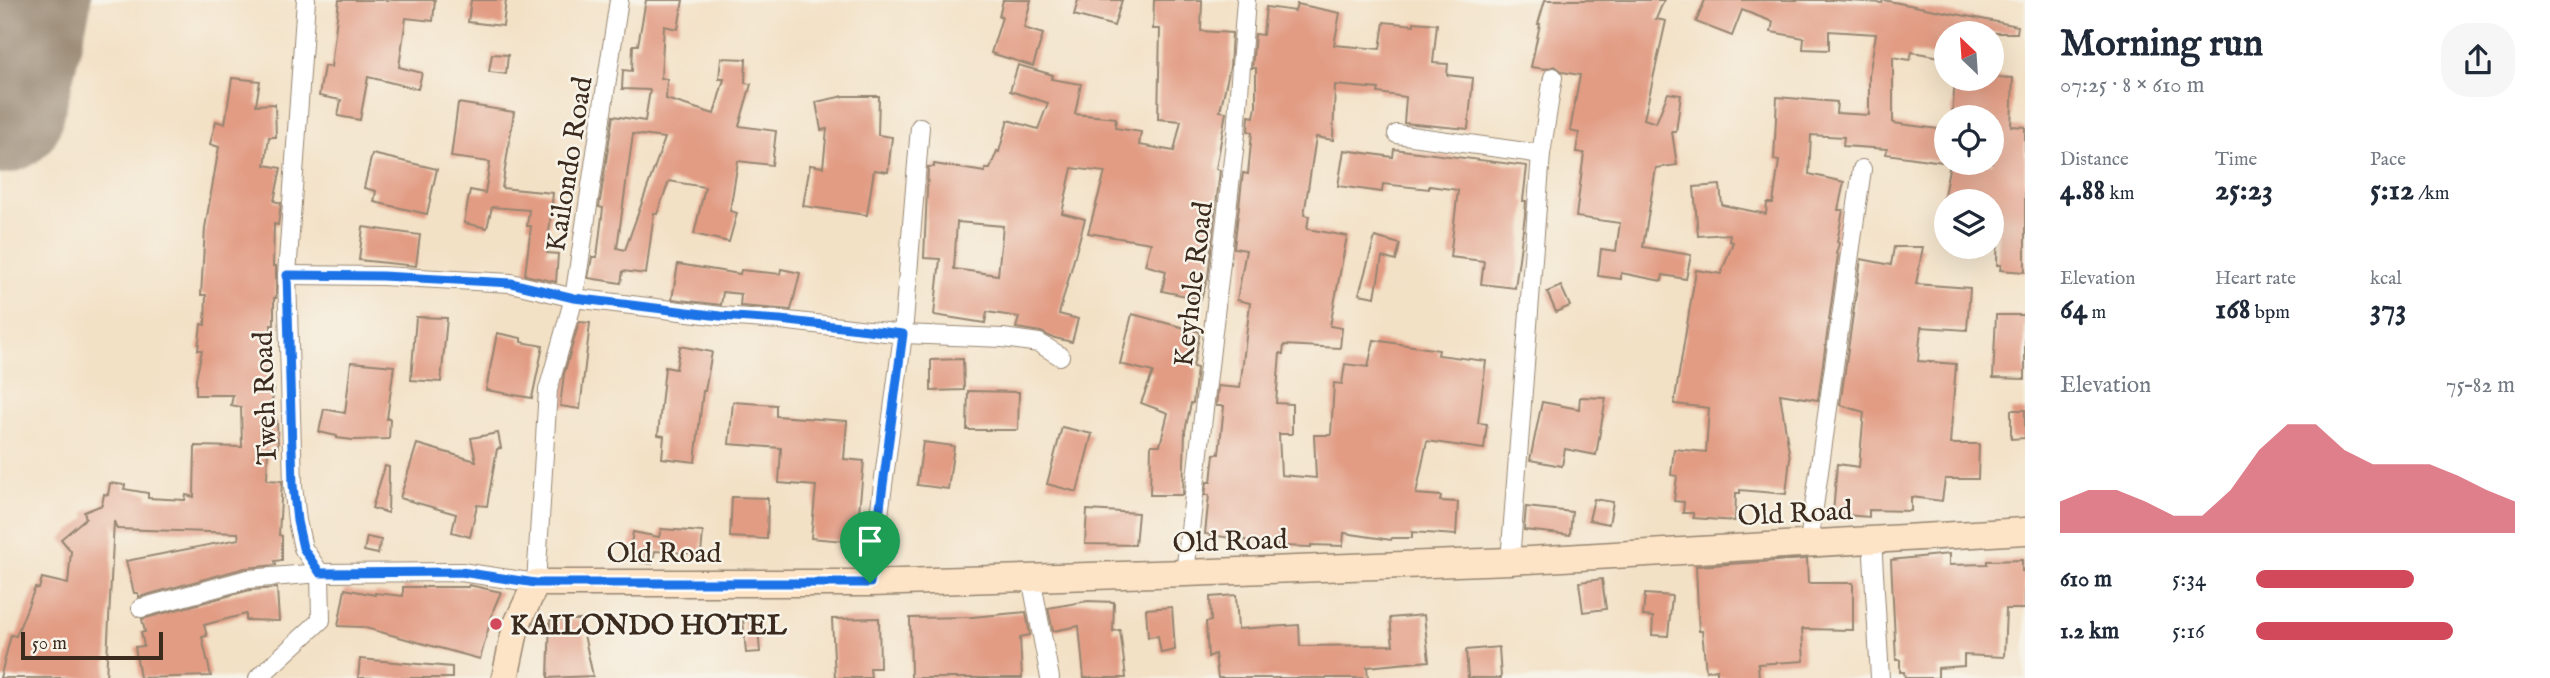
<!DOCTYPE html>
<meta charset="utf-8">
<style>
:root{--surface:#fff;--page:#f6f6f7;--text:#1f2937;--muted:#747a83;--accent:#d1495b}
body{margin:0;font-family:"IM FELL English",serif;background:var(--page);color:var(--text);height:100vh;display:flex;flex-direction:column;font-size:26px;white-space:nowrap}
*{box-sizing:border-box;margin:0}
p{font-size:23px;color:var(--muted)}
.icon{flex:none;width:38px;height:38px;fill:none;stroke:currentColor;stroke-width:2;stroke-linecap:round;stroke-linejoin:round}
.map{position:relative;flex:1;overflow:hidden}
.details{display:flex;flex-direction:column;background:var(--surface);width:525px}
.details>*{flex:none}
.needle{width:46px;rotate:335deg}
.fabs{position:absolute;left:1934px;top:21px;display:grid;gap:14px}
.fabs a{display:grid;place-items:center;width:70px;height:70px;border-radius:50%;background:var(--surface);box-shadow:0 7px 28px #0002;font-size:35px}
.scale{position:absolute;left:21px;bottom:18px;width:142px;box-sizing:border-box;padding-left:7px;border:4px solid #3b2a1e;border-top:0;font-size:19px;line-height:24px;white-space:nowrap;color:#3b2a1e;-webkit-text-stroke:5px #f7f3e8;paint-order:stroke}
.pin{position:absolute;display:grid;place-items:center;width:60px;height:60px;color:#fff;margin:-72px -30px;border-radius:50% 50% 50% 0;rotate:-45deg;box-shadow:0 0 7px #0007}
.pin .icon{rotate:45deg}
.round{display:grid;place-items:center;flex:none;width:74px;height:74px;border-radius:28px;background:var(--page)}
.summary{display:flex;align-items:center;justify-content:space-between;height:119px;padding:0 35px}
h1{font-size:38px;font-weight:700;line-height:52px}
.metrics{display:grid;grid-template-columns:repeat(3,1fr);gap:10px;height:119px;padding:7px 35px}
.metrics div{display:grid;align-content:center}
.metrics b{font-size:30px;font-weight:700}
.metrics small{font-size:19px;font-weight:400}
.metrics p{font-size:19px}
.chart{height:196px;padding:14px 35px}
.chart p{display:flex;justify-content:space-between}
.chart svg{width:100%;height:126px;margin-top:7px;fill:var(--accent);opacity:.7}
ul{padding:0 35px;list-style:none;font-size:23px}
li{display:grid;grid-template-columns:112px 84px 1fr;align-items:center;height:52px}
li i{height:18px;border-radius:9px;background:var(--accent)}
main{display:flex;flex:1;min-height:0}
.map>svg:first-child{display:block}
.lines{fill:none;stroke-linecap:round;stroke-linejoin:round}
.runway{stroke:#978672;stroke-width:128}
.building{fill:#e29c84;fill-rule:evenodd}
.street-casing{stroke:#978672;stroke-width:20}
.secondary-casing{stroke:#978672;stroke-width:29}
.street{stroke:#fff;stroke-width:18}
.secondary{stroke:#fee4c6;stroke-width:26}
.route-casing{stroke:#fff;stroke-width:14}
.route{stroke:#1a73e8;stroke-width:9}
.poi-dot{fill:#d1495b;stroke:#f7f3e8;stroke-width:2.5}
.labels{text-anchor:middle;stroke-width:5;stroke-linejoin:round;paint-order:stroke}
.street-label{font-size:28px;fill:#3b2a1e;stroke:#f7f3e8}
.poi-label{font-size:28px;font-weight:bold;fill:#3b2a1e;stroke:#f7f3e8;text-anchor:start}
</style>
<main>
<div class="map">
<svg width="2025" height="678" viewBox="0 0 2025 678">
<rect width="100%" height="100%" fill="#f7f3e8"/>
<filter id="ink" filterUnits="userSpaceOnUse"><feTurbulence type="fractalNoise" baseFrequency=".0143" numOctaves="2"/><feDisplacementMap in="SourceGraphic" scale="14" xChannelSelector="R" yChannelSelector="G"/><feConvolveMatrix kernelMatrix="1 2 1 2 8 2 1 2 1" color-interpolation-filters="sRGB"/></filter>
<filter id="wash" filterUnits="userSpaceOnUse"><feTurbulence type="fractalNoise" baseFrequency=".00686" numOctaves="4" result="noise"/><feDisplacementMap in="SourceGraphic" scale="28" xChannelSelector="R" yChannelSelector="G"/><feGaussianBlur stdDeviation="1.57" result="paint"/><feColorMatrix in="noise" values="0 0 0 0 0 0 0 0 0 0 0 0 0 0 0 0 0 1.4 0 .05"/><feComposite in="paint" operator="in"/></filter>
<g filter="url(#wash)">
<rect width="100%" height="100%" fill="#f3e1c6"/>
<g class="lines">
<path class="runway" d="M 0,110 L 27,0"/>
</g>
<g id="blocks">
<g class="building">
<path d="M 339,0 L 435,0 L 433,21 L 406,18 L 399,67 L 422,73 L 418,89 L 368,77 L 360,120 L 338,116 L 341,100 L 319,96 L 324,66 L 331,67 Z"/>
<path d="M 471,0 L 506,0 L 503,26 L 468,22 Z"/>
<path d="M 646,0 L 683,0 L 678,29 L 664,26 L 661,78 L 667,79 L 666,99 L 714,114 L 724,79 L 719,79 L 721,58 L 746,59 L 745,83 L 751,84 L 739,126 L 776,131 L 772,165 L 738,161 L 730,211 L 737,213 L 729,242 L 694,234 L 705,187 L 669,181 L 657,214 L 654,213 L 646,274 L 623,271 L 621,283 L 588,278 L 592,257 L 597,257 L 603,208 L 599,207 L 613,116 L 645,121 L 650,90 L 622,89 L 623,70 L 632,71 L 633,45 L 638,45 ZM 633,134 L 665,138 L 625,250 L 617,248 Z"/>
<path d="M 1003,0 L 1031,0 L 1024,28 L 1043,34 L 1033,66 L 991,53 L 1002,17 L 999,17 Z"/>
<path d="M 1078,0 L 1122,0 L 1114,26 L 1074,15 Z"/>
<path d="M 1154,0 L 1202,0 L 1201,31 L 1232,33 L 1230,67 L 1220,111 L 1226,112 L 1216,169 L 1220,170 L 1208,277 L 1201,299 L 1162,291 L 1166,271 L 1145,265 L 1151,243 L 1088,233 L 1105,172 L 1072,168 L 1062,213 L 1085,219 L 1059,314 L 1078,319 L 1072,342 L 1051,337 L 1041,332 L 1016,328 L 1019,317 L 987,312 L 985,323 L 934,315 L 940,259 L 924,258 L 928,167 L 934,167 L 934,164 L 985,172 L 985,169 L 990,169 L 997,151 L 999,152 L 1008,120 L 1038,129 L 1048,103 L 1010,91 L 1018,65 L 1053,75 L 1051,79 L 1081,84 L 1075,114 L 1116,118 L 1115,128 L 1141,132 L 1139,145 L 1174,151 L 1181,121 L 1158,119 L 1160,29 L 1153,29 ZM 957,222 L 1003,226 L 998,275 L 954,269 Z"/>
<path d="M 1545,0 L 1664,0 L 1656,19 L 1666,21 L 1644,119 L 1656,123 L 1668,93 L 1681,95 L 1676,132 L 1672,132 L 1677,165 L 1656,168 L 1643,247 L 1691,255 L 1686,279 L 1663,275 L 1662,281 L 1621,273 L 1621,279 L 1598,276 L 1601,249 L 1616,251 L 1620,223 L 1576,217 L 1584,153 L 1576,152 L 1579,133 L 1570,131 L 1580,75 L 1563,72 L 1555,66 L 1545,69 L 1531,67 L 1540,24 L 1538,24 Z"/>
<path d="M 1705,0 L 1833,0 L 1882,3 L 1883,0 L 2018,26 L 2017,33 L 1946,33 L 1946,58 L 1912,52 L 1910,60 L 1893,57 L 1893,123 L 1946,130 L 1943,162 L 1886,154 L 1887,149 L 1843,146 L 1844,137 L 1811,135 L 1809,174 L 1844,182 L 1838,210 L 1843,210 L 1837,242 L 1839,243 L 1836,254 L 1838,255 L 1818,400 L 1780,394 L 1790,458 L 1786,494 L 1740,490 L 1740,493 L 1736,493 L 1735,521 L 1693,518 L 1693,513 L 1683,513 L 1684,502 L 1674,501 L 1677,476 L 1671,475 L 1674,449 L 1706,452 L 1709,408 L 1674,404 L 1696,270 L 1721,274 L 1733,242 L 1729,241 L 1730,234 L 1698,236 L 1694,187 L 1720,185 L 1722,205 L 1766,214 L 1767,203 L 1773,203 L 1779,161 L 1774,160 L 1777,97 L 1837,102 L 1836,113 L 1869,115 L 1869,75 L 1876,34 L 1829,31 L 1829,50 L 1803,49 L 1804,38 L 1771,32 L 1773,22 L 1742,10 L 1732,36 L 1696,22 Z"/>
<path d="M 1297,4 L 1340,13 L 1334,45 L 1380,49 L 1384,22 L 1414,25 L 1414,22 L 1437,24 L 1433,63 L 1448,64 L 1447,75 L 1473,78 L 1468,129 L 1404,123 L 1406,97 L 1378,93 L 1379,89 L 1335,85 L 1333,140 L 1316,137 L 1304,215 L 1309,216 L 1307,229 L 1347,236 L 1330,326 L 1342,328 L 1340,348 L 1284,345 L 1283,354 L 1280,353 L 1276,403 L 1292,404 L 1292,434 L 1279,434 L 1281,475 L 1316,478 L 1314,435 L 1331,435 L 1334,383 L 1342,384 L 1345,364 L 1368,367 L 1374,340 L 1439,350 L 1438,355 L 1486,361 L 1478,423 L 1487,424 L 1484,449 L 1427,441 L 1416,494 L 1441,496 L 1440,501 L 1458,502 L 1456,535 L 1412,532 L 1412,538 L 1392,538 L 1391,540 L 1344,533 L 1343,546 L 1311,545 L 1311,547 L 1281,546 L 1205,534 L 1209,495 L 1205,495 L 1207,482 L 1211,482 L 1214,454 L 1219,454 L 1224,406 L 1216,406 L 1218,386 L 1240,388 L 1250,303 L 1237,300 L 1246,250 L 1234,248 L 1243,173 L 1248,174 L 1252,132 L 1248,131 L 1249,116 L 1254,117 L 1256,107 L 1256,68 L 1252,68 L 1255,34 L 1263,35 L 1266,7 L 1295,11 Z"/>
<path d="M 492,54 L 508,55 L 506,74 L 489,72 Z"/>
<path d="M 1992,77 L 2013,78 L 2011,126 L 2025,127 L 2025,272 L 2000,270 L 2001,265 L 1997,265 L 1998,221 L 1992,221 L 1992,201 L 1943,201 L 1950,163 L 1992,163 L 1992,117 L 1952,117 L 1955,79 Z"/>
<path d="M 232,78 L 260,81 L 256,105 L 275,104 L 276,137 L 269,137 L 265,165 L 281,168 L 274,201 L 281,203 L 278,225 L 274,224 L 273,266 L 276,266 L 276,298 L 274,298 L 274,325 L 271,325 L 270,388 L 274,389 L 269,421 L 277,421 L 278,447 L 268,447 L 267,480 L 282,481 L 279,535 L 282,536 L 282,560 L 275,561 L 276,565 L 245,568 L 139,597 L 138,593 L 134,593 L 126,561 L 239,539 L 238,533 L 117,529 L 114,521 L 106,678 L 0,678 L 11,635 L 16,636 L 35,588 L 39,589 L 42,578 L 68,584 L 71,551 L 61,539 L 86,518 L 84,512 L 102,505 L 104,494 L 108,495 L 110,483 L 125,485 L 124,489 L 148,493 L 148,498 L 185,500 L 186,495 L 194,497 L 195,446 L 242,447 L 241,407 L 231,405 L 233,395 L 196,395 L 196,379 L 202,350 L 198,350 L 201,324 L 205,325 L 206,295 L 201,295 L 205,228 L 219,147 L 210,144 L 216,121 L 225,124 Z"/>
<path d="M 844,96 L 879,96 L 878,135 L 892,137 L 888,172 L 874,170 L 867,215 L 803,206 L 810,165 L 823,167 L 827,129 L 821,130 L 816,102 Z"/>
<path d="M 458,103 L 514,112 L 502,188 L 553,193 L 547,253 L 558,254 L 556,282 L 525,275 L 531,226 L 527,226 L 529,210 L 492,207 L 487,228 L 464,223 L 470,190 L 485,193 L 490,162 L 451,157 Z"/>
<path d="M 1394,149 L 1527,166 L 1523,201 L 1526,201 L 1525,215 L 1515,288 L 1481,284 L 1484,261 L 1450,257 L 1458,190 L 1429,186 L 1429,189 L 1383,184 L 1382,192 L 1338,186 L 1344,150 L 1393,157 Z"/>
<path d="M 372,154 L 437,169 L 427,214 L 374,202 L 376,191 L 364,188 Z"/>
<path d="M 363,227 L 420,235 L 416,266 L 359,260 Z"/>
<path d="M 1375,237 L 1400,244 L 1396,261 L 1382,257 L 1375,297 L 1359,294 Z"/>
<path d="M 1894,247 L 1923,247 L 1916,284 L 1970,288 L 1967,330 L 1921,327 L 1918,361 L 1956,364 L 1950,444 L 1979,444 L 1978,479 L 1945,479 L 1942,501 L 1911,497 L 1911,511 L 1869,510 L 1869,517 L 1833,514 L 1837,464 L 1859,467 L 1864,412 L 1840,405 L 1861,259 L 1891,265 Z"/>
<path d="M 678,264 L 740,274 L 741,270 L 780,274 L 781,269 L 800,273 L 791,310 L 740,306 L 741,294 L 723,292 L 721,305 L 672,299 Z"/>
<path d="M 1561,286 L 1570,306 L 1556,312 L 1547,292 Z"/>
<path d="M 1132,314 L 1200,332 L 1193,367 L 1197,368 L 1193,403 L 1191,403 L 1185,431 L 1183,495 L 1150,495 L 1151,445 L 1160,445 L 1168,413 L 1141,403 L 1153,372 L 1120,364 Z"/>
<path d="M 1996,315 L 2025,315 L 2025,379 L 1993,378 Z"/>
<path d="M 416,317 L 447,318 L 441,382 L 411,380 Z"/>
<path d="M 579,322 L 590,323 L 580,409 L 560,406 L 564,374 Z"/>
<path d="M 497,333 L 521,338 L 521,342 L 543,346 L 532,398 L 486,390 Z"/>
<path d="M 680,346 L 712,352 L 705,391 L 703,391 L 695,462 L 662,458 L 664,436 L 658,435 L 665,367 L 676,369 Z"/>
<path d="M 963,359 L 964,390 L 931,391 L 931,360 Z"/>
<path d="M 351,362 L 394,366 L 387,419 L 390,419 L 389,439 L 353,440 L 337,438 L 337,436 L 319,432 L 324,409 L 345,413 Z"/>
<path d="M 968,391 L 1019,392 L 1018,430 L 967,430 Z"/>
<path d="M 1580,397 L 1606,398 L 1596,455 L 1565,449 L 1562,466 L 1530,460 L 1542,402 L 1579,409 Z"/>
<path d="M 733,402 L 776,405 L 776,416 L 847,421 L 844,459 L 864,461 L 856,542 L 811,538 L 816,486 L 779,483 L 781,448 L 729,444 Z"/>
<path d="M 2011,410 L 2025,410 L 2025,438 L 2011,439 Z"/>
<path d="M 1062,427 L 1092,434 L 1077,492 L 1047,484 Z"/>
<path d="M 498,433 L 501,448 L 497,449 L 487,506 L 477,505 L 470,537 L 452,532 L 456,514 L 400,498 L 417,444 L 476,461 L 471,438 Z"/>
<path d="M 923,442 L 954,446 L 948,489 L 917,485 Z"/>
<path d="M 385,466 L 389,467 L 388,513 L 372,508 Z"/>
<path d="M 732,497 L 768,498 L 767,539 L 730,537 Z"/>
<path d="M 1594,499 L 1613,502 L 1609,524 L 1589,520 Z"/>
<path d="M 1526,507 L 1572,512 L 1570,535 L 1524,530 Z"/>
<path d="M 1087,510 L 1138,513 L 1135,545 L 1085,544 Z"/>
<path d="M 661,529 L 703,532 L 701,554 L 655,551 L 652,564 L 628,560 L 633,532 L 659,537 Z"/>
<path d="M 367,537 L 381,540 L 378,554 L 364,551 Z"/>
<path d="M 1949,554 L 1949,565 L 1987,564 L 1987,561 L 2022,560 L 2022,571 L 2025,571 L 2025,609 L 2006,609 L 2004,657 L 1964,655 L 1964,666 L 1938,668 L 1938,678 L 1905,678 L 1904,672 L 1900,672 L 1900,660 L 1896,660 L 1891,560 Z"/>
<path d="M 1807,559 L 1808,583 L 1853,583 L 1853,630 L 1802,629 L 1804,661 L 1758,664 L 1759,678 L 1717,678 L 1717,669 L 1706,671 L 1702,631 L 1699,631 L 1696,566 Z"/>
<path d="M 1602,579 L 1606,609 L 1583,612 L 1579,582 Z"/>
<path d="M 469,585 L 501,592 L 494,608 L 480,659 L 362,627 L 338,626 L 345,589 L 375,595 L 375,593 L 403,596 L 403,587 L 468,587 Z"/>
<path d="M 277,588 L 279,621 L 246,620 L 246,614 L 204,625 L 207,636 L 202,637 L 211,676 L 140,678 L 135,647 L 144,646 L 141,632 L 145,632 L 142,619 L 250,590 Z"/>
<path d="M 1645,594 L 1672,596 L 1668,636 L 1652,635 L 1653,617 L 1643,616 Z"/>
<path d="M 1236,595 L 1238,629 L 1299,625 L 1300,646 L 1393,645 L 1390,618 L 1424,615 L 1429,661 L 1367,667 L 1368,678 L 1218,678 L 1215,654 L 1208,657 L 1206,622 L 1211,621 L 1210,597 Z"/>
<path d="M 1088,601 L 1114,602 L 1113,631 L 1120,630 L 1126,678 L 1084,678 L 1079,626 L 1053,631 L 1048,608 Z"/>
<path d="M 1172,607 L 1175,650 L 1161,653 L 1158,636 L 1148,637 L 1146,609 Z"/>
<path d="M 1026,612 L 1030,635 L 1020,637 L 1022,678 L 911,678 L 910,618 L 972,617 Z"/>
<path d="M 757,618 L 760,652 L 746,653 L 743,619 Z"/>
<path d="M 879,618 L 880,668 L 870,668 L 871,678 L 835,678 L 832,619 Z"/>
<path d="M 550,620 L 581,620 L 581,630 L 583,630 L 593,676 L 548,678 Z"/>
<path d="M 1499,647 L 1501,678 L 1468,678 L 1466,650 Z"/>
<path d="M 360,659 L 452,667 L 452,678 L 358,678 Z"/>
</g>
</g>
</g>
<g filter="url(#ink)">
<use href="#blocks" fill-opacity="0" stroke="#978672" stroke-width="2"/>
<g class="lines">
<defs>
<g id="street">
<path d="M 306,0 L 287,275 L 293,485 L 297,521 L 303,548 L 320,573 L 461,572 L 536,583 L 548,390 L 574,298 L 619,0"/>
<path d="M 1397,134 L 1541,154"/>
<path d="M 287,275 L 382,276 L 511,283 L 574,298 L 721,316 L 780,320 L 903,334 L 1003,338 L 1039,343 L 1060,356"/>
<path d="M 1872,539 L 1880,678"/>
<path d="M 1809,542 L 1862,169"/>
<path d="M 1510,561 L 1541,154 L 1553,77"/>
<path d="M 1185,573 L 1236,133 L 1246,0"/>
<path d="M 1031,577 L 1050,678"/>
<path d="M 870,583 L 903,334 L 920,127"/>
<path d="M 141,608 L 248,579 L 320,573 L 321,620 L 258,678"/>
</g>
<path id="secondary" d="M 505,678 L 516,626 L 536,583 L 870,583 L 1185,573 L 1510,561 L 2025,531"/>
</defs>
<use href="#street" class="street-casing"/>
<use href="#secondary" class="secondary-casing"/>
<use href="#street" class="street"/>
<use href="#secondary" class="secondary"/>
</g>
</g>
<g class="lines" filter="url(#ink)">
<defs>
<path id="route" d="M 287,275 L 382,276 L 511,283 L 574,298 L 720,316 L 780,320 L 903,334 L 870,583 L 536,583 L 461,572 L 320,573 L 303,548 L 297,521 L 293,485 Z"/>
</defs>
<use href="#route" class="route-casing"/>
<use href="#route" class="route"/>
</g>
<circle class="poi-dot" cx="496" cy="624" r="7"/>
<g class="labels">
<g class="street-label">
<text transform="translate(568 164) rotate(-81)" y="10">Kailondo Road</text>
<text transform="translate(1192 284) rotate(-83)" y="10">Keyhole Road</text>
<text transform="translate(264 398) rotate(-92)" y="10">Tweh Road</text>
<text transform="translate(1795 512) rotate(-3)" y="10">Old Road</text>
<text transform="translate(1230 540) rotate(-2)" y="10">Old Road</text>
<text x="664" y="562">Old Road</text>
</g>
<g class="poi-label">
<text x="510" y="634">KAILONDO HOTEL</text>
</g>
</g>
</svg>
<div class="fabs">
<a><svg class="needle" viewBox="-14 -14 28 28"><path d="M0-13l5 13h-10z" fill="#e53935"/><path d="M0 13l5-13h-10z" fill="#747a83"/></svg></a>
<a><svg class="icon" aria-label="locate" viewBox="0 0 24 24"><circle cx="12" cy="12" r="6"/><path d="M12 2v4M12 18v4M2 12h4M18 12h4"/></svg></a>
<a><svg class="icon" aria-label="layers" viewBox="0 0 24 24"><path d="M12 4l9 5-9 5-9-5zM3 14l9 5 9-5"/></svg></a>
</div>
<div class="scale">50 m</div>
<div class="pin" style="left:870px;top:583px;background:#1e9e55"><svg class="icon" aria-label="arrive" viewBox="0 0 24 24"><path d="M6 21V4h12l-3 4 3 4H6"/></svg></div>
</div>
<section class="details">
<div class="summary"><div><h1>Morning run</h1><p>07:25 · 8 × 610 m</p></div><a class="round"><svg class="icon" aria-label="share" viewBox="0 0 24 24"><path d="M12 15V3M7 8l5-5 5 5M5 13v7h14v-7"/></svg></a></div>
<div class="metrics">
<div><p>Distance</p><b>4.88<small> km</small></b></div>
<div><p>Time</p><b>25:23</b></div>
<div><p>Pace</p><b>5:12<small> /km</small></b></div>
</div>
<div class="metrics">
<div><p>Elevation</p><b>64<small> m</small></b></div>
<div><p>Heart rate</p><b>168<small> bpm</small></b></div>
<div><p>kcal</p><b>373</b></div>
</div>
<div class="chart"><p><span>Elevation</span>75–82 m</p>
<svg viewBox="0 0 160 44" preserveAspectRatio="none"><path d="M0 44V33L10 29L20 29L30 33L40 38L50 38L60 29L70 15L80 6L90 6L100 15L110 20L120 20L130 20L140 24L150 29L160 33V44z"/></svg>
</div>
<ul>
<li><b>610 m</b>5:34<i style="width:61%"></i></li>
<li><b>1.2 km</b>5:16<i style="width:76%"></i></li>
</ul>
</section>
</main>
